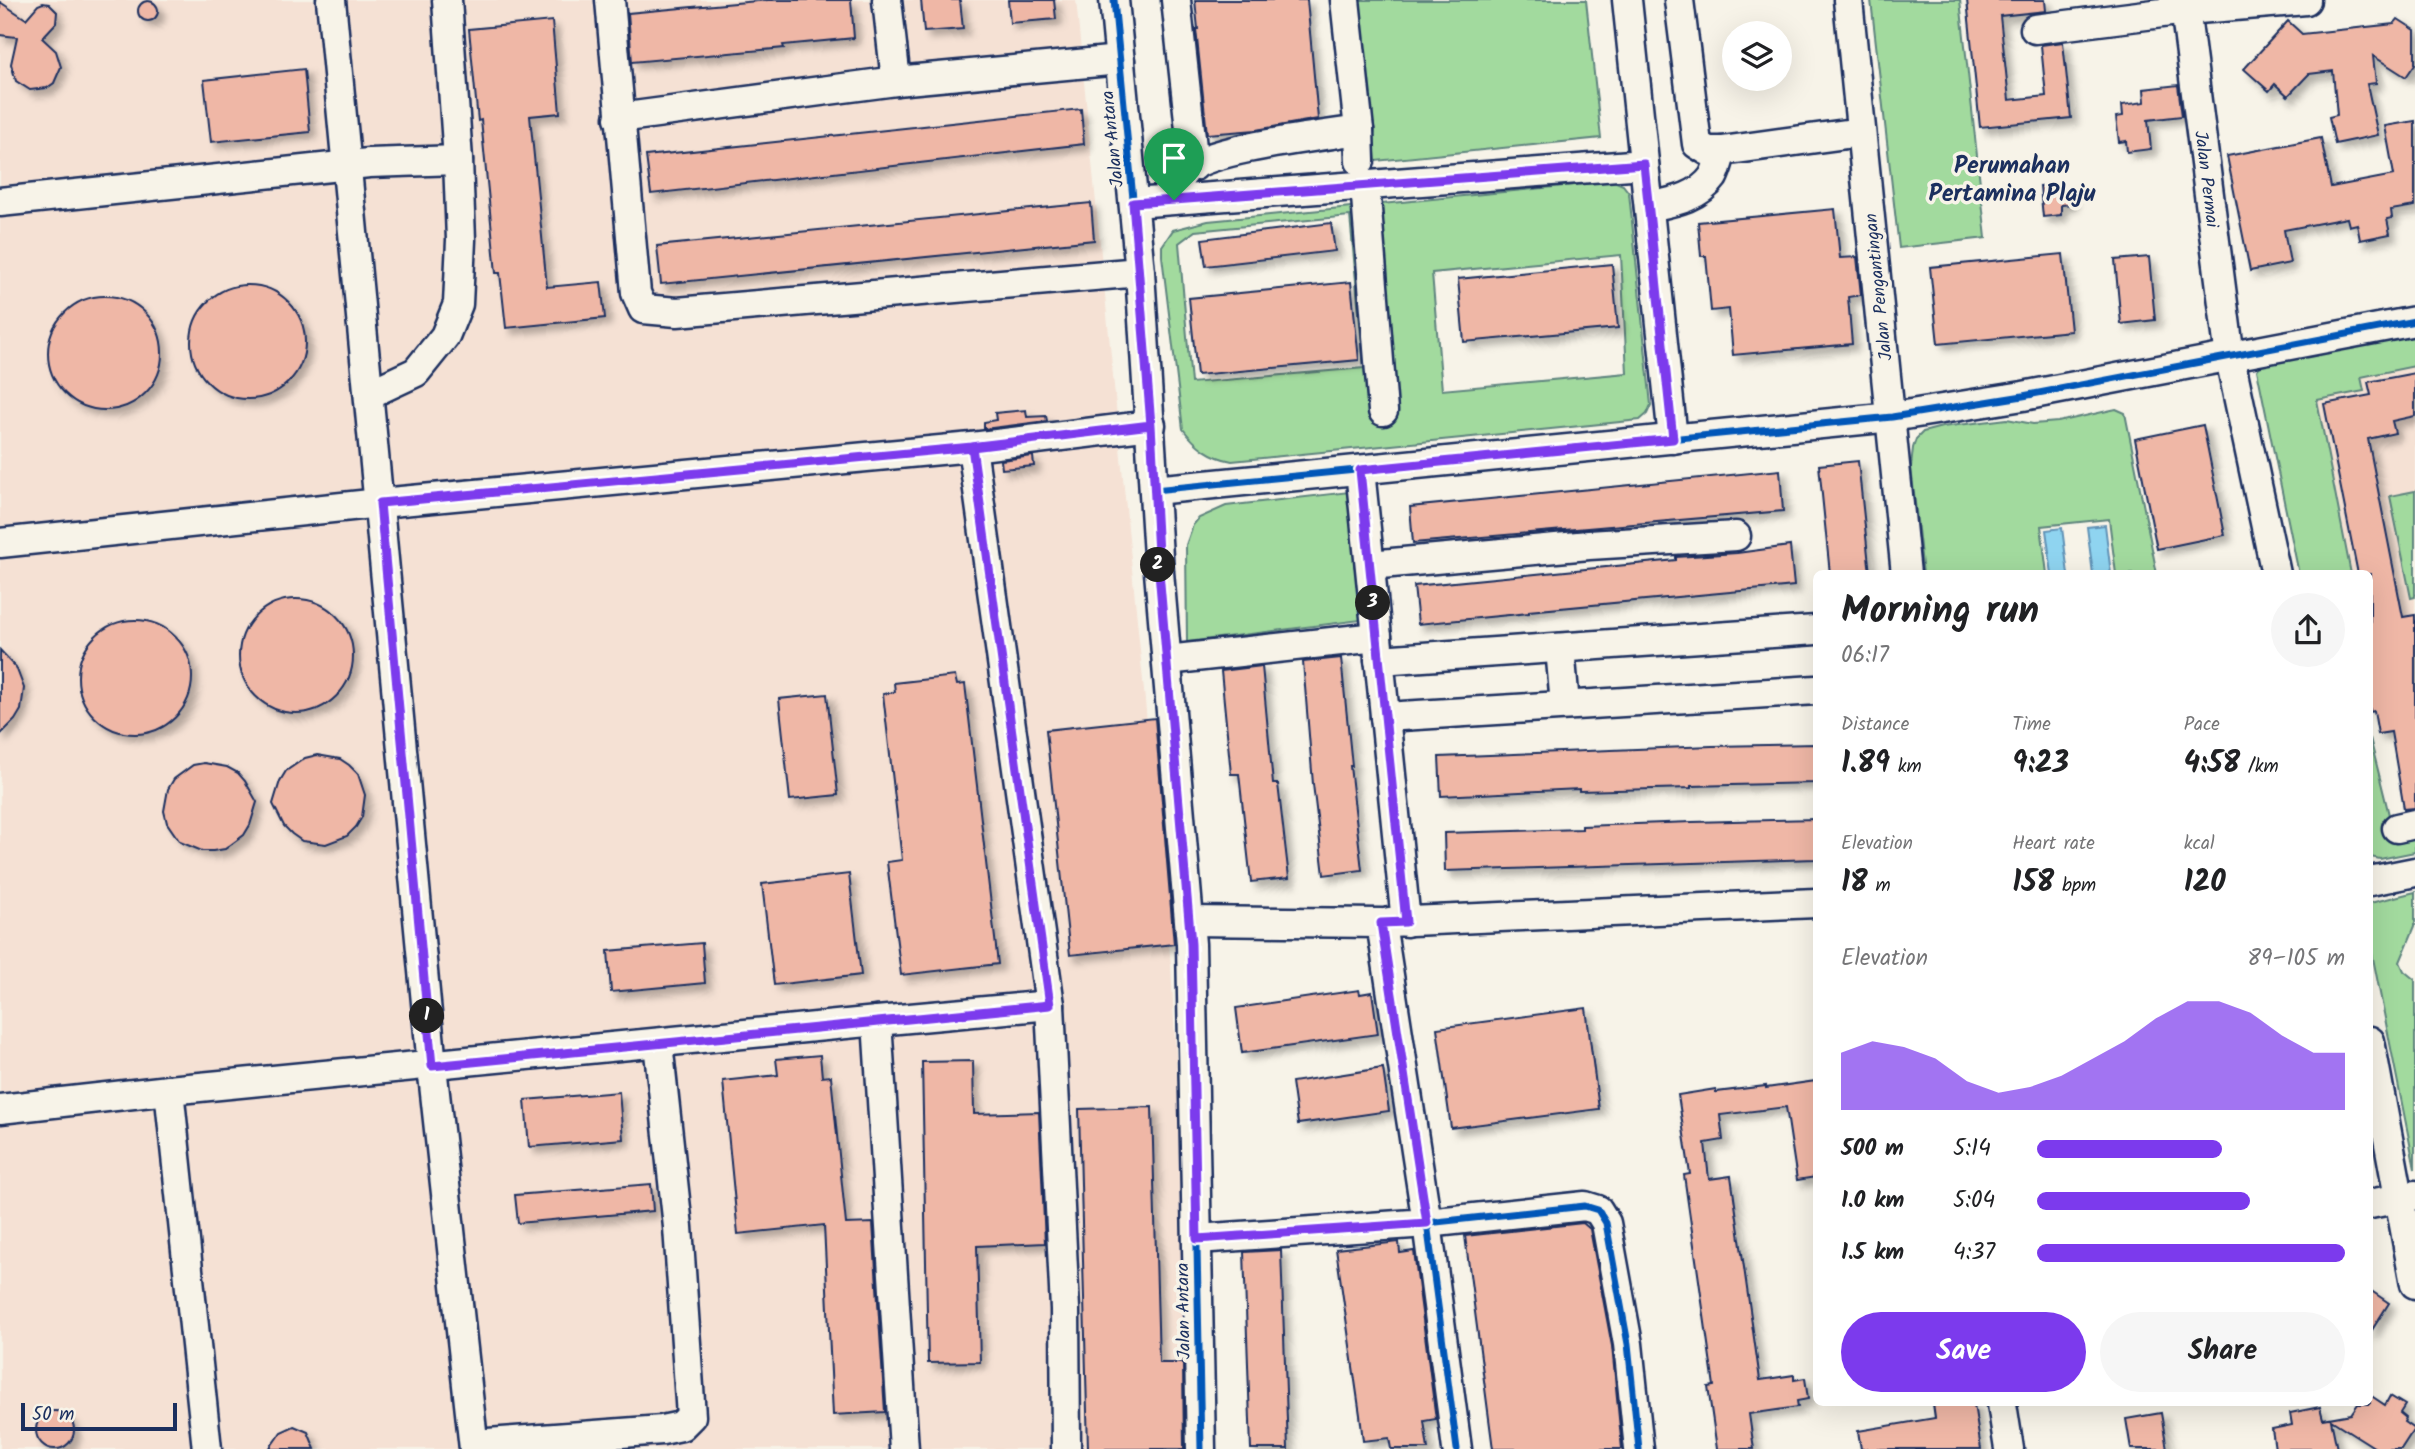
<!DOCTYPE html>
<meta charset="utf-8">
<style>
:root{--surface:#fff;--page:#f6f6f6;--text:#202124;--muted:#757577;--accent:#7c3aed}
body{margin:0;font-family:Kalam,sans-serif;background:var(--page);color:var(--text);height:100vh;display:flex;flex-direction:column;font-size:26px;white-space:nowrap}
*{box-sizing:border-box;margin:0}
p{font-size:23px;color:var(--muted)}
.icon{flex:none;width:38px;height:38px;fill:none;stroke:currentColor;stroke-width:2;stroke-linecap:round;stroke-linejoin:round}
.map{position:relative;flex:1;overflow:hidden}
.panel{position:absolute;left:1813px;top:570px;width:560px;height:836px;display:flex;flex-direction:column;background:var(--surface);border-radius:10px;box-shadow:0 7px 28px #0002}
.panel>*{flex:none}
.tools{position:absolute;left:1722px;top:21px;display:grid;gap:14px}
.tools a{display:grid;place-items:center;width:70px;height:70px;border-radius:50%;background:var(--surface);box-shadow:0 7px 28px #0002;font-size:35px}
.scale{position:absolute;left:21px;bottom:18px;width:156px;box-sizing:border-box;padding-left:7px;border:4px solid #1b2f5e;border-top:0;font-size:19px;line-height:24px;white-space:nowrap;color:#1b2f5e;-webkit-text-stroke:5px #f7f3e8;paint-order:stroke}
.pin{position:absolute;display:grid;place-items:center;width:60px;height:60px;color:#fff;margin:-72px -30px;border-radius:50% 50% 50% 0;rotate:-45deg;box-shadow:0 0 7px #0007}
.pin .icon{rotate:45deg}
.km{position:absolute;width:35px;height:35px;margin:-18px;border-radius:50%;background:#222;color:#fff;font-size:19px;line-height:35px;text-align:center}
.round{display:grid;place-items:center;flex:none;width:74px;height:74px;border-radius:37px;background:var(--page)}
.head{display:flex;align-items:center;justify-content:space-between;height:119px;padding:0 28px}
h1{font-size:38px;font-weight:700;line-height:52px}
.stats{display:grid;grid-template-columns:repeat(3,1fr);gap:10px;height:119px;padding:7px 28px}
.stats div{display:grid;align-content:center}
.stats b{font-size:30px;font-weight:700}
.stats small{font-size:19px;font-weight:400}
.stats p{font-size:19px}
.chart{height:196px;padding:14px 28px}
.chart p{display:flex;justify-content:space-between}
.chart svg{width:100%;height:126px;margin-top:7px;fill:var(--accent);opacity:.7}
.primary-button{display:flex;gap:14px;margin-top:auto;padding:14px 28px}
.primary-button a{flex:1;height:80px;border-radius:42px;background:var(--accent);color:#fff;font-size:28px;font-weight:700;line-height:80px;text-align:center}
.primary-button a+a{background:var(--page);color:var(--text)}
ul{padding:0 28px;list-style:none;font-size:23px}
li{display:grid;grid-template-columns:112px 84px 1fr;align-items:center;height:52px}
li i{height:18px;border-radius:9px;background:var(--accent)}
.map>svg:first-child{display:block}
.built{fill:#f5e1d4}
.green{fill:#a2da9e;stroke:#5e847e;stroke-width:2;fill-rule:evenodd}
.water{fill:#8fd4f0;stroke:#6192b6;stroke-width:2}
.building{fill:#efb7a6;stroke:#1b2f5e;stroke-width:2;filter:url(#shadow)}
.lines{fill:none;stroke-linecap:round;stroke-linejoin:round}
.minor-casing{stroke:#1b2f5e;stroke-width:33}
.minor{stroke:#f7f3e8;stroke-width:28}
.cycleway-casing{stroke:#f7f3e8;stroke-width:11}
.cycleway{stroke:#0057b8;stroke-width:7}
.route-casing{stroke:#fff;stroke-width:14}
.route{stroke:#7c3aed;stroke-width:9}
.labels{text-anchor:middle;stroke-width:7;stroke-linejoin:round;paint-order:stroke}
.street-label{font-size:18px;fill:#1b2f5e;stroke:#f7f3e8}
.district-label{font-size:24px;font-weight:bold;fill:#1b2f5e;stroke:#f7f3e8}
</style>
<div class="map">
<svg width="2415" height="1449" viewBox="0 0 2415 1449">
<defs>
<filter id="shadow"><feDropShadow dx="6" dy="6" stdDeviation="3.5" flood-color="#0004"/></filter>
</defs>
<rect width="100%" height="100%" fill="#f7f3e8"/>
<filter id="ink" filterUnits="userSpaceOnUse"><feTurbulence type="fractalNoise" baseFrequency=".0143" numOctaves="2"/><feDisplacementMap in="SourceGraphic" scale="14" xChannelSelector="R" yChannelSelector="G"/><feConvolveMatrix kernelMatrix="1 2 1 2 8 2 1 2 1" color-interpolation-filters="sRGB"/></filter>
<g filter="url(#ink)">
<g class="built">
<path d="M 0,0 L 1076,0 L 1171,965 L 1197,1449 L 0,1449 Z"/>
<path d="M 2415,366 L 2415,658 L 2370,667 L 2370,574 L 2351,574 L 2317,400 L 2363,391 L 2361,377 Z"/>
</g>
<g class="green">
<path d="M 1359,0 L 1586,0 L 1601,138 L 1376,161 Z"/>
<path d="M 1871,0 L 1960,0 L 1986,238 L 1899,248 Z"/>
<path d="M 1614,181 L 1623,185 L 1629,193 L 1651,405 L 1647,414 L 1640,420 L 1232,461 C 1210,457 1196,446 1183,429 L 1162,256 L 1162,246 L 1173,230 L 1208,221 ZM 1350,216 L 1364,368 L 1191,383 L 1179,243 L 1195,231 ZM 1621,255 L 1627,373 L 1442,390 L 1432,273 Z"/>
<path d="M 2415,332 L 2415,366 L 2361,377 L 2364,391 L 2317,400 L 2351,574 L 2299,574 L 2257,370 L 2263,362 Z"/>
<path d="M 2116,409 L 2125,413 L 2157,574 L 2116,574 L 2109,519 L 2041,526 L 2047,574 L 1923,574 L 1911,467 L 1913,448 L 1916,439 L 1923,432 L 1942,427 L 2007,419 L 2033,424 L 2058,422 Z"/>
<path d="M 2415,491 L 2415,597 L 2411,598 L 2390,496 Z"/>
<path d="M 1349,492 L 1361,620 L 1187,642 L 1186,545 L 1193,525 L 1199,518 L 1226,506 Z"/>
<path d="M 2370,738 L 2393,831 L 2415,827 L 2415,852 L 2380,859 L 2370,857 Z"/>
<path d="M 2415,892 L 2415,926 L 2400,962 L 2404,971 L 2415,980 L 2415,1169 L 2370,943 L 2370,903 Z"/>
</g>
<g class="water">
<path d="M 2105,525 L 2111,574 L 2093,574 L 2087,527 Z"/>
<path d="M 2062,528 L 2068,574 L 2052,574 L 2046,530 Z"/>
</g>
<g class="building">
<path d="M 768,0 L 851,0 L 854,38 L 783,45 L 784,48 L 632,62 L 628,13 Z"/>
<path d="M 921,0 L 960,0 L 963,29 L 924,32 Z"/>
<path d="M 1008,0 L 1054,0 L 1056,19 L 1010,23 Z"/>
<path d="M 1195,0 L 1307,0 L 1318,119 L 1256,130 L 1207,134 L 1196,29 L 1198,29 Z"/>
<path d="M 1967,0 L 2045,0 L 2046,11 L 2000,16 L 2009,100 L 2046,96 L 2041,45 L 2063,42 L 2071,118 L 1980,127 Z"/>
<circle cx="148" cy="11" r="10"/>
<path d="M 0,2 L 26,19 L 38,5 L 43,3 L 49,4 L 57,12 L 56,23 L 42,38 L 56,51 L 61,67 L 54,83 L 47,88 L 30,90 L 16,81 L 11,64 L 17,37 L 0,35 Z"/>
<path d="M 2398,19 L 2415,30 L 2415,64 L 2406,77 L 2373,56 L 2376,83 L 2367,84 L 2378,135 L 2335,144 L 2329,117 L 2337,115 L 2333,71 L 2309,74 L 2288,96 L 2275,84 L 2269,91 L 2244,69 L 2288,21 L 2302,34 L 2394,24 Z"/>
<path d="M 552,21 L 560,113 L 530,116 L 547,287 L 601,282 L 605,318 L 506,328 L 500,273 L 496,273 L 481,120 L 478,121 L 469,29 Z"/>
<path d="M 304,69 L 310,132 L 211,142 L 204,80 Z"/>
<path d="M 2178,85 L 2182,116 L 2148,120 L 2151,149 L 2127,152 L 2126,141 L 2119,142 L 2116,117 L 2123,116 L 2122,105 L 2145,102 L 2144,89 Z"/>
<path d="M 1081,109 L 1084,144 L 651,194 L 646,156 Z"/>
<path d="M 2415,121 L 2415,206 L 2391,210 L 2392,218 L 2387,219 L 2390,234 L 2360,240 L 2357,224 L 2349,226 L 2347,218 L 2284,230 L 2290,263 L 2250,271 L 2227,156 L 2321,138 L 2331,187 L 2394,175 L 2385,126 Z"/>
<path d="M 2059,185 L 2059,188 L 2070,187 L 2072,204 L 2061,205 L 2061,215 L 2043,217 L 2040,186 Z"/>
<path d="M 1091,203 L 1094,240 L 661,284 L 657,246 Z"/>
<path d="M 1835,209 L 1840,258 L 1857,257 L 1861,295 L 1848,297 L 1852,344 L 1733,355 L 1729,309 L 1711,311 L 1706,256 L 1701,256 L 1698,222 Z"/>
<path d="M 1331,223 L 1335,251 L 1206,266 L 1202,239 Z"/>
<path d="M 2063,254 L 2071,331 L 1938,344 L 1930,267 Z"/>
<path d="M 2149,257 L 2155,320 L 2121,324 L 2115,260 Z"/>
<path d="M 1612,264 L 1618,328 L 1464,342 L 1458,279 Z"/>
<path d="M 1351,282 L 1359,360 L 1197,375 L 1189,298 Z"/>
<circle cx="248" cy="342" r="57"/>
<circle cx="105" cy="353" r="57"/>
<path d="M 2415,373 L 2415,416 L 2392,421 L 2395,433 L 2368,439 L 2403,617 L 2415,615 L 2415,808 L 2404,809 L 2391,732 L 2378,734 L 2374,711 L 2370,712 L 2370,574 L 2358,574 L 2324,404 L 2371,395 L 2368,382 Z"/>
<path d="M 1026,410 L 1027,417 L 1046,416 L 1047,421 L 984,429 L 984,422 L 996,420 L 995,413 Z"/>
<path d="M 2203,425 L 2225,535 L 2157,549 L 2135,439 Z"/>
<path d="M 1033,456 L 1034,466 L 1002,469 L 1001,460 Z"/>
<path d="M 1858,461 L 1870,574 L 1830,574 L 1819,465 Z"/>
<path d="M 1780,470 L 1783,511 L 1413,543 L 1410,507 Z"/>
<path d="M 1790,546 L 1794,586 L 1529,611 L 1529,613 L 1418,624 L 1414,586 L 1676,560 L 1676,557 L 1737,553 Z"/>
<circle cx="296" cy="656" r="57"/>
<circle cx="135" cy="677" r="57"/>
<path d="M 0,650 L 16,667 L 24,688 L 21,710 L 15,720 L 0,735 Z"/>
<path d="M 1341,658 L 1352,766 L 1350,766 L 1362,870 L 1324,875 L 1313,784 L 1303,662 Z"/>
<path d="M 1262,666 L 1273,784 L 1278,784 L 1289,878 L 1251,882 L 1239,774 L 1231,774 L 1221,671 Z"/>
<path d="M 955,676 L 957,685 L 965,684 L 998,964 L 901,975 L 887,862 L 902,860 L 883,694 L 895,692 L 894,683 Z"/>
<path d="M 827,694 L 838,795 L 790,800 L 779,699 Z"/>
<path d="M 1155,718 L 1174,944 L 1070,955 L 1046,730 Z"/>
<path d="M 1816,744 L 1816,783 L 1691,786 L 1691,788 L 1579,791 L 1579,789 L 1441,796 L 1439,757 L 1712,746 Z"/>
<path d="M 317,755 L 340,759 L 349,765 L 358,774 L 365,795 L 362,817 L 356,827 L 347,836 L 326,844 L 302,841 L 292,834 L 284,826 L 273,804 L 280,781 L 286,771 L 305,758 Z"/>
<path d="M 204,763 L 227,767 L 238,773 L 245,781 L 257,802 L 250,825 L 244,835 L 225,849 L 213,851 L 202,851 L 180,842 L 167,823 L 164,811 L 168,789 L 174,779 L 193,765 Z"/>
<path d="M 1816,819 L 1816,859 L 1445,871 L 1444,833 L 1582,829 L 1582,826 L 1692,822 Z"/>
<path d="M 849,874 L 861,975 L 774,985 L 762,884 Z"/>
<path d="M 702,943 L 705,983 L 611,992 L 608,951 Z"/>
<path d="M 1359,990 L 1360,994 L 1372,992 L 1378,1034 L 1242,1053 L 1236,1008 Z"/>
<path d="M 1586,1008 L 1599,1109 L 1451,1128 L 1437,1028 Z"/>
<path d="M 820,1055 L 822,1077 L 831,1076 L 846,1224 L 873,1223 L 885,1412 L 833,1415 L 824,1225 L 738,1234 L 723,1081 L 778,1075 L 776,1059 Z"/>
<path d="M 973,1061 L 974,1114 L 1039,1112 L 1045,1243 L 977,1246 L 980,1362 L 928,1363 L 922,1062 Z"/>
<path d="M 1383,1068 L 1389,1111 L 1298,1124 L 1292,1082 Z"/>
<path d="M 1816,1081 L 1816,1177 L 1797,1180 L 1786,1107 L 1720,1115 L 1723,1140 L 1705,1143 L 1709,1179 L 1731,1176 L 1760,1380 L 1794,1375 L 1794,1380 L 1805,1378 L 1808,1399 L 1797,1401 L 1798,1407 L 1749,1414 L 1754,1449 L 1717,1449 L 1708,1387 L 1714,1386 L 1684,1175 L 1690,1174 L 1678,1095 L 1716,1089 L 1716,1092 L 1766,1086 L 1766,1088 Z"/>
<path d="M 619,1092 L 623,1139 L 529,1147 L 525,1100 Z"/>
<path d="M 1152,1107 L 1159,1363 L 1183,1363 L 1184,1449 L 1088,1449 L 1079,1109 Z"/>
<path d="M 651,1184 L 653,1211 L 518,1223 L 515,1195 Z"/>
<path d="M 1583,1223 L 1590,1229 L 1612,1346 L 1622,1449 L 1493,1449 L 1465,1236 Z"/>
<path d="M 1399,1242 L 1400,1253 L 1414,1251 L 1436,1419 L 1424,1421 L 1428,1449 L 1391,1449 L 1389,1438 L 1363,1441 L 1360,1415 L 1336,1249 Z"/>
<path d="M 1281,1250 L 1288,1449 L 1251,1449 L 1244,1252 Z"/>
<path d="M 2370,1290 L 2389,1303 L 2370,1333 Z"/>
<path d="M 2370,1395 L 2385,1405 L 2390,1396 L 2405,1405 L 2400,1413 L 2406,1418 L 2404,1422 L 2414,1429 L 2401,1449 L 2377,1449 L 2331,1420 L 2337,1449 L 2275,1449 L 2272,1429 L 2292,1425 L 2290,1413 L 2320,1407 L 2323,1419 L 2351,1414 L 2358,1404 L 2370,1404 Z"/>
<path d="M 1933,1404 L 1974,1404 L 1981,1449 L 1861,1449 L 1858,1431 L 1935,1418 Z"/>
<circle cx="55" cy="1430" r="19"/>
<path d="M 2161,1413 L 2167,1449 L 2131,1449 L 2126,1419 Z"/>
<path d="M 294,1426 L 308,1432 L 315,1449 L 269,1449 L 281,1432 Z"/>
</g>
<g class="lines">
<defs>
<g id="minor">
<path d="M 331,0 L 432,1066 L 474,1449"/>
<path d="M 610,0 L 636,293 L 643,309 L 677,312 L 1140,272"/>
<path d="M 887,0 L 896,81"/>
<path d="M 1114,0 L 1140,272 L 1159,572 L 1191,944 L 1201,1449"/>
<path d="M 1176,0 L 1194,166"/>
<path d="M 1345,0 L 1359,130 L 1360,161"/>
<path d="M 1627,0 L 1673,439"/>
<path d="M 1679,0 L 1697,144 L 1708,151 L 1722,151 L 1861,132"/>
<path d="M 1848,0 L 1906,574"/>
<path d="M 2184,0 L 2230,358 L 2276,574"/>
<path d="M 2035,29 L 2186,10 L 2306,0"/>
<path d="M 619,118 L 896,81 L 1120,60"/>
<path d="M 1365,184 L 1383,411"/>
<path d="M 1174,199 C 1176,188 1178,178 1186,170 C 1210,148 1323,136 1359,130"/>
<path d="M 0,202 L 369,163 L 458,160"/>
<path d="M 1134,203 L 1644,164"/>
<path d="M 1649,207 C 1672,202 1698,198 1713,177 C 1717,170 1719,159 1722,151"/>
<path d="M 369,394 L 416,372 L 445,336 L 458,304 L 461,240 L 458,160 L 447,0"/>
<path d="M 972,447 L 1050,1005 L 1065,1309 L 1066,1449"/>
<path d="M 1360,470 L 1406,922"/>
<path d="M 1154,490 L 1892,417 L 2023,396 L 2415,321"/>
<path d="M 0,543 L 380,503 L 972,447 L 1151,425"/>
<path d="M 1370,565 L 1589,545 L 1736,536"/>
<path d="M 1560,648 L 1565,705"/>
<path d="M 1167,660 L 1377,637"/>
<path d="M 1379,660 L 1816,630"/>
<path d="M 1385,717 L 1816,690"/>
<path d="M 2397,828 L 2415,824"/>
<path d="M 2370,881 L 2415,872"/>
<path d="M 1190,921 L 1381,923 L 1427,1223 L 1197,1239"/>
<path d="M 1389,922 L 1816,903"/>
<path d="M 2370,1041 L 2415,1284"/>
<path d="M 169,1090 L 207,1449"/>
<path d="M 0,1109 L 169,1090 L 877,1021"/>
<path d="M 2370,1204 L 2415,1195"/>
<path d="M 2002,1404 L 2009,1449"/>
<path d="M 474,1444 L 662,1430 L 681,1426 L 691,1416 L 678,1227 L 658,1043"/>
<path d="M 904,1449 L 877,1021 L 1050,1005"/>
<path d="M 1457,1449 L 1427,1223 L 1585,1206 L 1598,1210 L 1606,1223 L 1628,1344 L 1639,1449"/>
</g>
</defs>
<use href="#minor" class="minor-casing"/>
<use href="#minor" class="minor"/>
<defs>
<g id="cycleway">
<path d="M 1114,0 L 1140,272 L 1159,572 L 1191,944 L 1201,1449"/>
<path d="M 1154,490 L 1892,417 L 2023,396 L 2415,321"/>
<path d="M 1457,1449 L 1427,1223 L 1585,1206 L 1598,1210 L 1606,1223 L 1628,1344 L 1639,1449"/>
</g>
</defs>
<use href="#cycleway" class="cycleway-casing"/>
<use href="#cycleway" class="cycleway"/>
</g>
</g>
<g class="lines" filter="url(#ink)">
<defs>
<path id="route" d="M 1174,200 L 1133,203 L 1151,425 L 972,447 L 380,503 L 432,1066 L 1050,1005 L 972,447 L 978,446 L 1151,425 L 1159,572 L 1191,944 L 1197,1239 L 1427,1223 L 1381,923 L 1406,922 L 1360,470 L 1673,439 L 1644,164 L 1174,200"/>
</defs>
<use href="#route" class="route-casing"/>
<use href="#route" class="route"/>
</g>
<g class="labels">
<g class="street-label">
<text transform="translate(1112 139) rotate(-96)" y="6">Jalan Antara</text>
<text transform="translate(2207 179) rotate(83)" y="6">Jalan Permai</text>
<text transform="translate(1878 287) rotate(-96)" y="6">Jalan Pengantingan</text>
<text transform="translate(1183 1311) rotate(-91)" y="6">Jalan Antara</text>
</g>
<g class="district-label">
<text x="2012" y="173">Perumahan<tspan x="2012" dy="28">Pertamina Plaju</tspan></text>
</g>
</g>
</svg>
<div class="tools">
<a><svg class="icon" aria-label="layers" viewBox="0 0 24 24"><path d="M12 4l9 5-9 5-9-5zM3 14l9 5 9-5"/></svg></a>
</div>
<div class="scale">50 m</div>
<div class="pin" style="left:1174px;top:200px;background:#1e9e55"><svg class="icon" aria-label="arrive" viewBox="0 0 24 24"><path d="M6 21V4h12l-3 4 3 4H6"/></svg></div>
<b class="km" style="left:427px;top:1016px">1</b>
<b class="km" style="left:1158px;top:565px">2</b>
<b class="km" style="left:1373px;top:603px">3</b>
<section class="panel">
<div class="head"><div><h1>Morning run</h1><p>06:17</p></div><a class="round"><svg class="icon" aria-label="share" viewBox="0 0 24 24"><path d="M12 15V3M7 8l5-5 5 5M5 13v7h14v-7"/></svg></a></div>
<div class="stats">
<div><p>Distance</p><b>1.89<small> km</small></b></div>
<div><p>Time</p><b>9:23</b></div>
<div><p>Pace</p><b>4:58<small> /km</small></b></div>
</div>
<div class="stats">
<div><p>Elevation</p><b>18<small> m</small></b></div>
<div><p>Heart rate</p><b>158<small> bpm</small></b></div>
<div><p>kcal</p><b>120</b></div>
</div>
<div class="chart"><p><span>Elevation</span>89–105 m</p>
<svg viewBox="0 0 160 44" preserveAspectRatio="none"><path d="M0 44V24L10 20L20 22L30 26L40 34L50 38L60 36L70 32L80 26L90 20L100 12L110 6L120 6L130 10L140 18L150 24L160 24V44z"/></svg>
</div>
<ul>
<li><b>500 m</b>5:14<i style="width:60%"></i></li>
<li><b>1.0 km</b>5:04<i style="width:69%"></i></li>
<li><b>1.5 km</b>4:37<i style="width:100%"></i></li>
</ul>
<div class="primary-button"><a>Save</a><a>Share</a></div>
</section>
</div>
